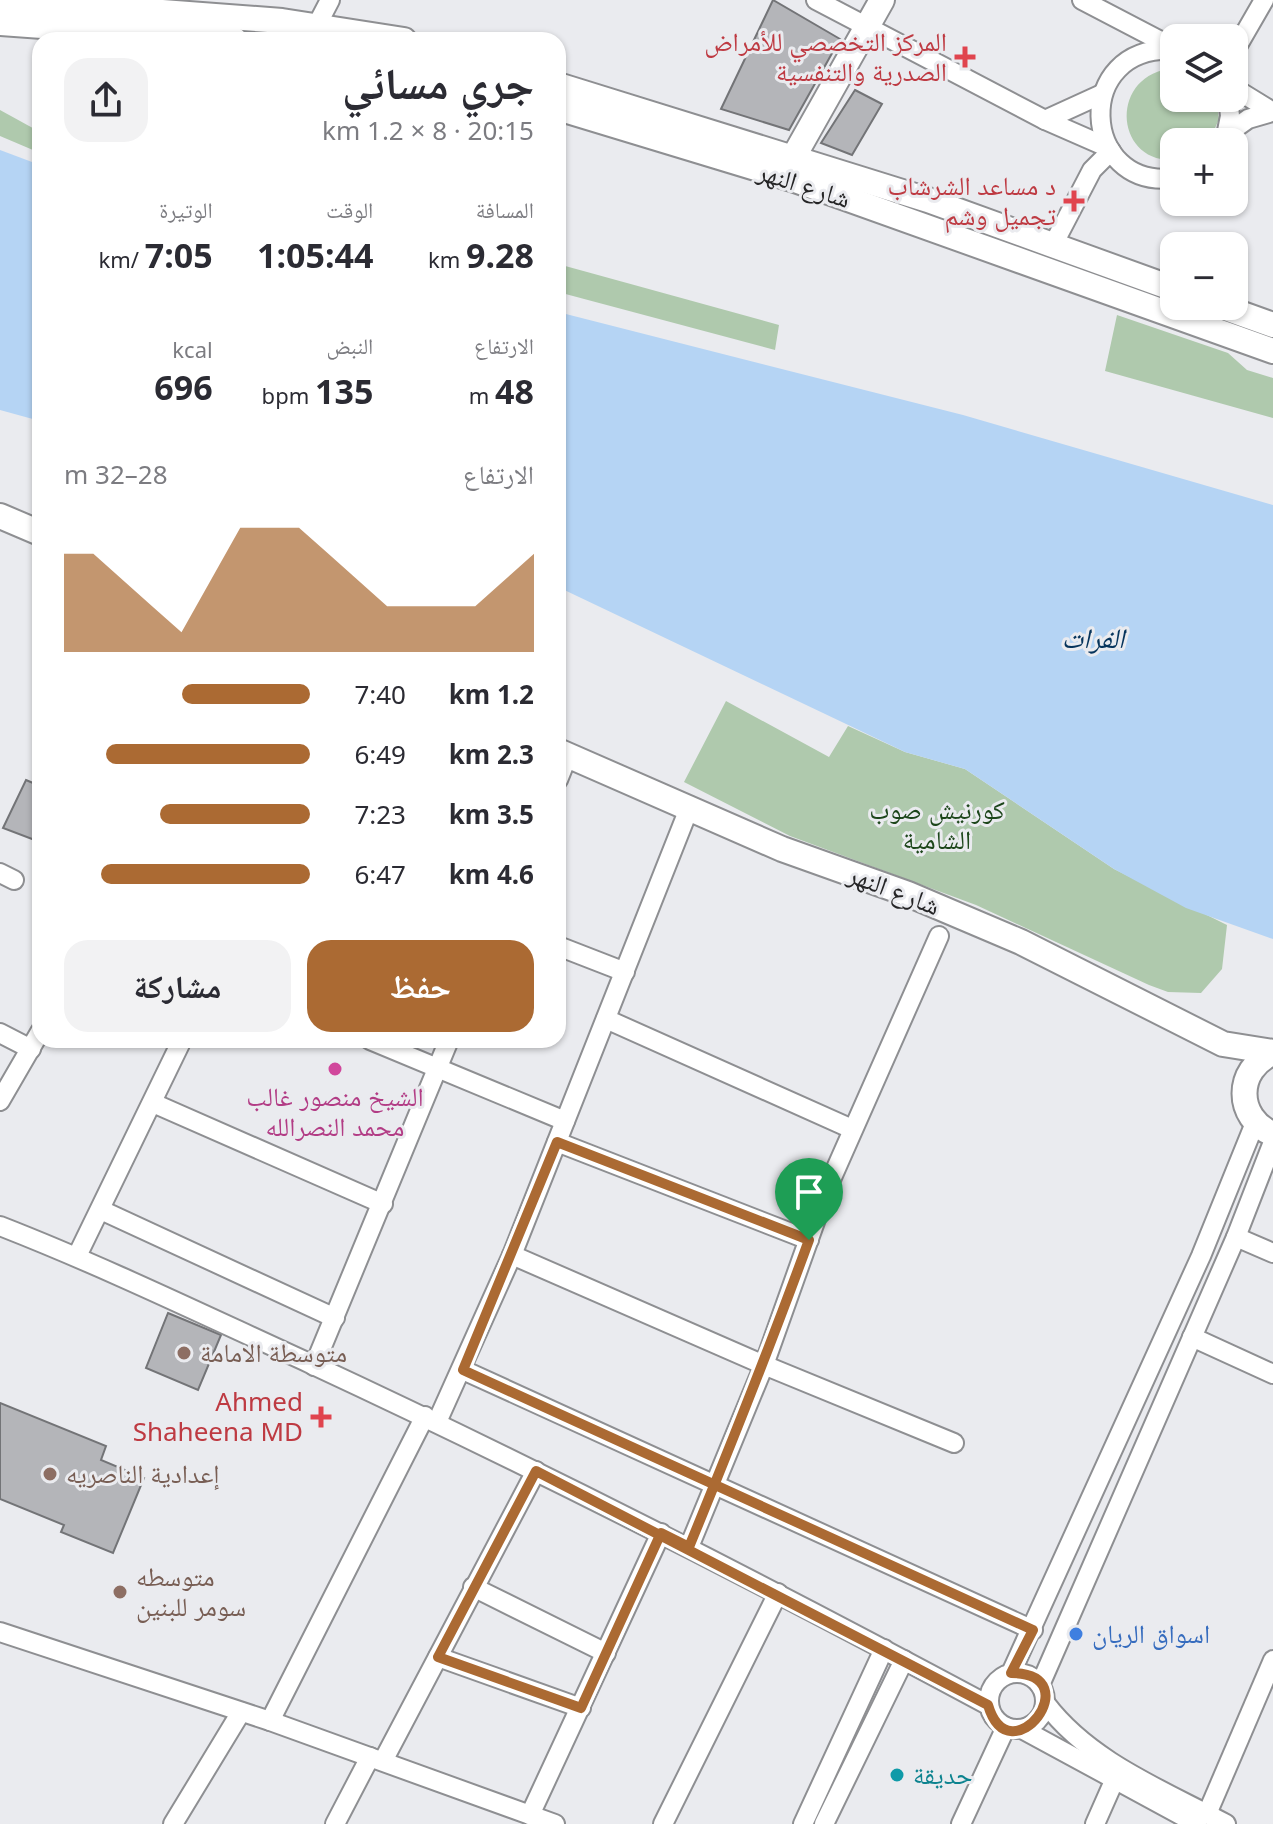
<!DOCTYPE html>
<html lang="ar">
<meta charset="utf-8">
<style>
:root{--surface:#fff;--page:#f2f2f3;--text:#2b2b33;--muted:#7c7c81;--accent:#ab6a33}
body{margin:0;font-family:"Noto Sans","Noto Naskh Arabic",sans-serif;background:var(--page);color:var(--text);direction:rtl;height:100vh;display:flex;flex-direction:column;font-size:30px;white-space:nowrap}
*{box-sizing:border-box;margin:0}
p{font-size:26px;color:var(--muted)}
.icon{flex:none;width:44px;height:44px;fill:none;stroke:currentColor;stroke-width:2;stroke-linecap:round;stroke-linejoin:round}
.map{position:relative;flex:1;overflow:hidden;direction:ltr}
.panel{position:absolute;left:32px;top:32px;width:534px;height:1016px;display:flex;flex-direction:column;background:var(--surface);border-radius:24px;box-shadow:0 2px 6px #0004;direction:rtl}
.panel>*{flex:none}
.fabs{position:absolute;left:1160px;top:24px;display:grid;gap:16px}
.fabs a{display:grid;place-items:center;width:88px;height:88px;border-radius:16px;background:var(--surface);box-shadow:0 2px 6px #0004;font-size:40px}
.pin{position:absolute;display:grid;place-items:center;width:68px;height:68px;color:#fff;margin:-82px -34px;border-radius:50% 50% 50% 0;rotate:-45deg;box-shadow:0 0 8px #0007}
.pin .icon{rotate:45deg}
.round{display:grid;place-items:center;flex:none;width:84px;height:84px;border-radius:24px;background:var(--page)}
.headline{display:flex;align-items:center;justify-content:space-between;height:136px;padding:0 32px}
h1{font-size:44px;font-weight:700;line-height:60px}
.stats{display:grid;grid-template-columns:repeat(3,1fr);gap:12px;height:136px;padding:8px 32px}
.stats div{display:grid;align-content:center}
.stats b{font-size:34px;font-weight:700}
.stats small{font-size:22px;font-weight:400}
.stats p{font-size:22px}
.chart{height:224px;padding:16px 32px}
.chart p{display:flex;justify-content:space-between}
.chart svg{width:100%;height:144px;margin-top:8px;fill:var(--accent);opacity:.7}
.action{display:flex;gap:16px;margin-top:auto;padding:16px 32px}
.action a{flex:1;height:92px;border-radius:24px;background:var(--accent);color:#fff;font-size:32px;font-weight:700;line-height:92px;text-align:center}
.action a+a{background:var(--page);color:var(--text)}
ul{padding:0 32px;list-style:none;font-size:26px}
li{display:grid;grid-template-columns:128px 96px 1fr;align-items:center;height:60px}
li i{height:20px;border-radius:10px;background:var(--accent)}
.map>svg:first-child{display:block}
.green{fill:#afc9ad}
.water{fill:#b5d4f4}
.building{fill:#b4b5b9;stroke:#737477;stroke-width:2}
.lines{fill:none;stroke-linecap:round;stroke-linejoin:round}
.street-casing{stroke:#8e8f92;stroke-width:22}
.secondary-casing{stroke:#8e8f92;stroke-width:28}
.street{stroke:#fff;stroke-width:18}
.secondary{stroke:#fff;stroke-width:24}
.route-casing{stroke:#fff;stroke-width:16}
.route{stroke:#ab6a33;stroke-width:10}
.health-dot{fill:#e0444e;stroke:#eaebef;stroke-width:3}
.hotel-dot{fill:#d1479c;stroke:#eaebef;stroke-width:3}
.education-dot{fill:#8d6e63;stroke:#eaebef;stroke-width:3}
.shop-dot{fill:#3f7fe0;stroke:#eaebef;stroke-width:3}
.culture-dot{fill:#0f9aa8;stroke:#eaebef;stroke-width:3}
.labels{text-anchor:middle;stroke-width:6;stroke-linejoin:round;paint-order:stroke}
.health-label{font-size:26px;fill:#be3a42;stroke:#eaebef;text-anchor:end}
.street-label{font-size:26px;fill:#252526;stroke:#eaebef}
.park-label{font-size:26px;fill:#1c461a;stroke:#eaebef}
.hotel-label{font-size:26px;fill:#b23c85;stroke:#eaebef}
.education-label{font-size:26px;fill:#785e54;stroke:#eaebef;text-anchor:start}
.shop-label{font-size:26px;fill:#366cbe;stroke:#eaebef;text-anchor:start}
.culture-label{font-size:26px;fill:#0d838f;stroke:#eaebef;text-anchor:start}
.water-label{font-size:28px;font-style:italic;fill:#06345c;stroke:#eaebef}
</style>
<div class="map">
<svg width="1273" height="1824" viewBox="0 0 1273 1824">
<rect width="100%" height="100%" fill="#eaebef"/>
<g class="green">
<path d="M 1174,68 L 1174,98 L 1216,98 L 1219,119 L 1209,142 L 1174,142 L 1174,160 C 1114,163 1108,74 1174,68 Z"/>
<path d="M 0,110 L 40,132 L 40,153 L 0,136 Z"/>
<path d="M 558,264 L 779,325 L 775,350 L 558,292 Z"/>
<path d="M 1117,315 L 1228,353 L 1247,370 L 1273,378 L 1273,418 L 1105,371 Z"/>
<path d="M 726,701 L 829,757 L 848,726 L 905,752 L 965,769 L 1114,869 L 1227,925 L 1222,969 L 1201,993 L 1168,992 L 1149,985 L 976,905 L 790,836 L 684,782 Z"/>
</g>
<g class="water">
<path d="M 0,150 L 40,165 L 40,421 L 0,410 Z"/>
<path d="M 558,312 L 963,415 L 1273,505 L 1273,939 L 1186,908 L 1114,869 L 965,769 L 905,752 L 558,587 Z"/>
</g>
<g class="building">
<path d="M 773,0 L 840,39 L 789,130 L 721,109 Z"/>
<path d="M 855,90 L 882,104 L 852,155 L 821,143 Z"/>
<path d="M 26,780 L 40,786 L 40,842 L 3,828 Z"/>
<path d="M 168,1313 L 221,1335 L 198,1390 L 146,1368 Z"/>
<path d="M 0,1403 L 106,1446 L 101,1460 L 144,1478 L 113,1553 L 61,1532 L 64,1525 L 0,1499 Z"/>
</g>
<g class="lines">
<defs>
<g id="street">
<path d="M 816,0 L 1045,120 L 1109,148"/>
<path d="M 1082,0 L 1174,48"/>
<path d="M 317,25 L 330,0"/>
<path d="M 1174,50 C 1072,44 1080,190 1174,178"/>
<path d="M 1234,52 L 1264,0"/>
<path d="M 1234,88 L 1273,112"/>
<path d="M 1045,120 L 1102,94"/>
<path d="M 1227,134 L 1248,119 L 1272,112"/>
<path d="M 1226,136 L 1230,116 L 1228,98"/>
<path d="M 1053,245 L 1092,170 L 1111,151"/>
<path d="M 558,780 L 568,755"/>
<path d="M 0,873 L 14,880"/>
<path d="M 558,946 L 625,972"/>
<path d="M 606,1019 L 852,1129"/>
<path d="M 0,1033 L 31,1049"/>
<path d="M 370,1040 L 565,1121"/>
<path d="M 0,1101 L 40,1032"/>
<path d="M 153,1103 L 383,1204"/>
<path d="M 557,1142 L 809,1240"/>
<path d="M 101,1210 L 335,1318"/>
<path d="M 0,1226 C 105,1267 206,1316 309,1363 C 539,1470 765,1585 988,1705"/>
<path d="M 1236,1237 L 1273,1253"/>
<path d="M 512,1255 L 764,1365 L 954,1443"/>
<path d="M 77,1256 L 182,1040"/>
<path d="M 1192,1337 L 1273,1374"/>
<path d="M 314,1366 L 449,1040"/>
<path d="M 463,1370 L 1033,1630"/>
<path d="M 437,1422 L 512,1255 L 690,806"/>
<path d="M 689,1547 L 764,1365 L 826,1191 L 939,936"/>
<path d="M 473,1587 L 606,1653"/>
<path d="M 0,1632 L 270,1721 L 555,1824"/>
<path d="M 438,1657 L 581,1708"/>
<circle cx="1017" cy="1701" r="28"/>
<path d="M 1011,1673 L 1201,1256 L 1255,1123"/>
<path d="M 1040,1685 L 1236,1237 L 1273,1142"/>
<path d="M 1046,1704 C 1090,1762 1163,1790 1226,1824"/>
<path d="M 270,1721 L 425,1416"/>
<path d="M 1022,1729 L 1197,1824"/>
<path d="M 383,1761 L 536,1471"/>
<path d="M 1207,1814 L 1273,1660"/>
<path d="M 530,1815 L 661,1533"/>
<path d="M 173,1824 L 241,1712"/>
<path d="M 335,1824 L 370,1757"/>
<path d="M 663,1824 L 778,1593"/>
<path d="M 803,1824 L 884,1649"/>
<path d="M 824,1824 L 904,1660"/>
<path d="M 961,1824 L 1006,1727"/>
<path d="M 1095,1824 L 1114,1781"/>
</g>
<g id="secondary">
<path d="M 3,0 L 282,21 L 404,40"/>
<path d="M 0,23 L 235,40"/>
<path d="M 558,85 L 928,200 L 1174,289"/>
<path d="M 558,108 L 795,180 L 1273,351"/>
<path d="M 793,158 L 882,0"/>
<path d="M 1220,306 L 1273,325"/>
<path d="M 0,516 L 40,533"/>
<path d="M 558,751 L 782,849 L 908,894 L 1021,942 L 1223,1044 L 1273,1052"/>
<path d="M 1273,1053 C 1235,1069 1235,1118 1273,1134"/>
</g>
</defs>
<use href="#street" class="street-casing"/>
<use href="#secondary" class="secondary-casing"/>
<use href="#street" class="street"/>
<use href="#secondary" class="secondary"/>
</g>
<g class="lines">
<defs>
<path id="route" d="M 809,1240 C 771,1344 731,1445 689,1547 L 661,1533 L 581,1708 L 438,1657 L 536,1471 L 988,1705 C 1010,1779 1091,1673 1011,1673 L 1033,1630 L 463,1370 L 557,1142 L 809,1240"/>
</defs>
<use href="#route" class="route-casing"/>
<use href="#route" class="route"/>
</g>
<g class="health-dot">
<path d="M961 45h8v8h8v8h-8v8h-8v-8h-8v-8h8z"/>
<path d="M1070 189h8v8h8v8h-8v8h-8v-8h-8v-8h8z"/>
<path d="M317 1405h8v8h8v8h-8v8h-8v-8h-8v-8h8z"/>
</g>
<circle class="hotel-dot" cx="335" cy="1069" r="8"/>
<g class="education-dot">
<circle cx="184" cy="1353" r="8"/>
<circle cx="50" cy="1474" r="8"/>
<circle cx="120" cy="1592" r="8"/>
</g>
<circle class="shop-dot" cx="1076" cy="1634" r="8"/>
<circle class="culture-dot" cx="897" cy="1775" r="8"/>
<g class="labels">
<g class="health-label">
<text x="947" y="51">المركز التخصصي للأمراض<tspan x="947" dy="30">الصدرية والتنفسية</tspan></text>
<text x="1056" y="195">د مساعد الشرشاب<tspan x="1056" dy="30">تجميل وشم</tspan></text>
<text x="303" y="1411">Ahmed<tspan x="303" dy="30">Shaheena MD</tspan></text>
</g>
<g class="street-label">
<text transform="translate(804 185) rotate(18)" y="9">شارع النهر</text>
<text transform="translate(894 890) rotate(21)" y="9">شارع النهر</text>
</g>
<g class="park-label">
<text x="937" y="819">كورنيش صوب<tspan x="937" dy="30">الشامية</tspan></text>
</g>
<g class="hotel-label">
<text x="335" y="1106">الشيخ منصور غالب<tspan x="335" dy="30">محمد النصرالله</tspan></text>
</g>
<g class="education-label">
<text x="200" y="1362">متوسطة الامامة</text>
<text x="66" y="1483">إعدادية الناصريه</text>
<text x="136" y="1586">متوسطه<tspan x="136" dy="30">سومر للبنين</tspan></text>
</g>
<g class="shop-label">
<text x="1092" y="1643">اسواق الريان</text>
</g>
<g class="culture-label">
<text x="913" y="1784">حديقة</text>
</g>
<g class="water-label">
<text x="1093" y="648">الفرات</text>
</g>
</g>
</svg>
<div class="fabs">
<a><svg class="icon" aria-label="layers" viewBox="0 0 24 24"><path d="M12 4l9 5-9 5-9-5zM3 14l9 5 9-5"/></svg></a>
<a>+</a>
<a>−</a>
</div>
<div class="pin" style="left:809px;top:1240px;background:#1e9e55"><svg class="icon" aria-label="arrive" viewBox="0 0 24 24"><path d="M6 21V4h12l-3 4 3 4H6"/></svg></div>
<section class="panel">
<div class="headline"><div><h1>جري مسائي</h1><p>20:15 · 8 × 1.2 km</p></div><a class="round"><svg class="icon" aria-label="share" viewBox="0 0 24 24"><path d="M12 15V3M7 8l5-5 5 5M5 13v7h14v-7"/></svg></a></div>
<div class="stats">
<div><p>المسافة</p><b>9.28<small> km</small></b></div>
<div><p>الوقت</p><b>1:05:44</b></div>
<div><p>الوتيرة</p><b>7:05<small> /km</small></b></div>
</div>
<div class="stats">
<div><p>الارتفاع</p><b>48<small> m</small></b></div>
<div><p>النبض</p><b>135<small> bpm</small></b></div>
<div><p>kcal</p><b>696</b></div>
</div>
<div class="chart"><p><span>الارتفاع</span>28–32 m</p>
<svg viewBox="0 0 160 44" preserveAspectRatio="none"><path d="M0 44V14L10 14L20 22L30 30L40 38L50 22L60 6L70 6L80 6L90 14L100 22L110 30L120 30L130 30L140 30L150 22L160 14V44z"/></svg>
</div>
<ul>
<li><b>1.2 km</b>7:40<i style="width:52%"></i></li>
<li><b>2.3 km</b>6:49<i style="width:83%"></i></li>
<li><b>3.5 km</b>7:23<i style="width:61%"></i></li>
<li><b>4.6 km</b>6:47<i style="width:85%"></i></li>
</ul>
<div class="action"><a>حفظ</a><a>مشاركة</a></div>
</section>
</div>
